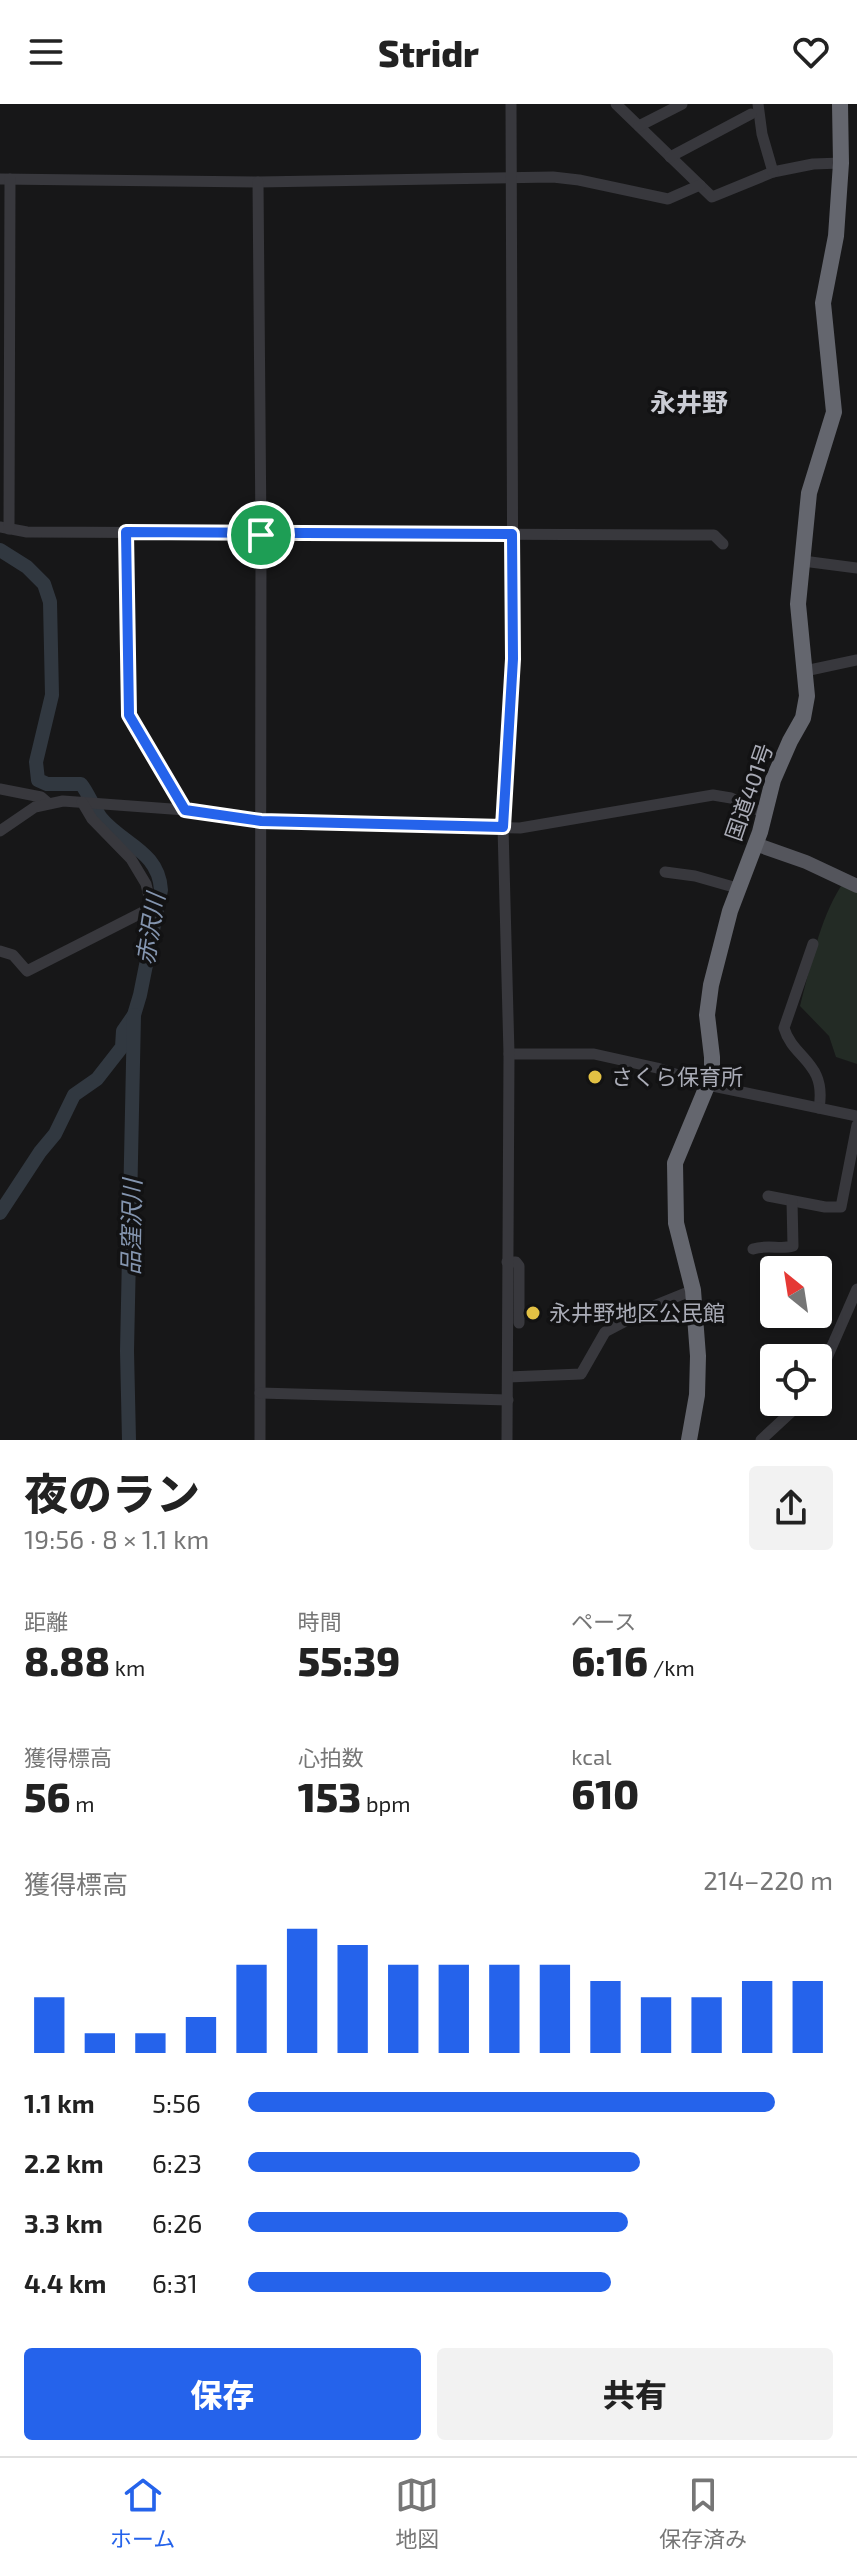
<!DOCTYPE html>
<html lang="ja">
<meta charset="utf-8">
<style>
:root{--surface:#fff;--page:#f2f2f2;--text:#222;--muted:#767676;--line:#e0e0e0;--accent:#2563eb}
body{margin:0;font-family:"Exo 2","Noto Sans JP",sans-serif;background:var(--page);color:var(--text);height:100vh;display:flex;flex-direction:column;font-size:30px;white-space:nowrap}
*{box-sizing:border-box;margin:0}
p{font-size:26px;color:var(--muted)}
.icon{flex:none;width:44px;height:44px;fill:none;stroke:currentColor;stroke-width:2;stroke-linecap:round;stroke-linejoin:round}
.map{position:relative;height:1336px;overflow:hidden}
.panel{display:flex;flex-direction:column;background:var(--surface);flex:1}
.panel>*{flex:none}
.needle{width:52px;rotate:330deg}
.fabs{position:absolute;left:760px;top:1152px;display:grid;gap:16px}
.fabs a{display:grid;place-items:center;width:72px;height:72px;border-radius:8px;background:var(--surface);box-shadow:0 4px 12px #0003;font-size:40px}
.pin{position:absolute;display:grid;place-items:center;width:68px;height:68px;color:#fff;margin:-34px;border:4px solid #fff;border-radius:50%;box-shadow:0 2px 8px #0007}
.round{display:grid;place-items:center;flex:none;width:84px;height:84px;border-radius:8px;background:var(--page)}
.overview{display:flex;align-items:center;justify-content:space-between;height:136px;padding:0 24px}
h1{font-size:44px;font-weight:800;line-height:60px}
.figures{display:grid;grid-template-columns:repeat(3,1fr);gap:12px;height:136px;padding:8px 24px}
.figures div{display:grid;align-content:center}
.figures b{font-size:40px;font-weight:800}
.figures small{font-size:22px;font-weight:400}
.figures p{font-size:22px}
.chart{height:224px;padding:16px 24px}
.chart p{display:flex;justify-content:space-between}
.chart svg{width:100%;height:144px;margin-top:8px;stroke:var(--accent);stroke-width:6}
.action{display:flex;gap:16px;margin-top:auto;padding:16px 24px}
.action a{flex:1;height:92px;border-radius:8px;background:var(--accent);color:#fff;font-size:32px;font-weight:800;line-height:92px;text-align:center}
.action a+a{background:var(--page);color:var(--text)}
ul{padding:0 24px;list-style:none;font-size:26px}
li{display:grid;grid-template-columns:128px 96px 1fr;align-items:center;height:60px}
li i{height:20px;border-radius:10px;background:var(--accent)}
header{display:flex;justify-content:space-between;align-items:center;height:104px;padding:0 24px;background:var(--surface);font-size:36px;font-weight:800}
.tabs{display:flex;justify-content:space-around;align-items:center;height:112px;border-top:2px solid var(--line);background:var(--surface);font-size:22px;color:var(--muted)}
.tabs a{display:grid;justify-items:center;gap:4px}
.tabs .on{color:var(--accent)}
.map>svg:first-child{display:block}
.green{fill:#232b25}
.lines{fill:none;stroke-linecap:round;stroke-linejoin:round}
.river{stroke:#313840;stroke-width:14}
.minor{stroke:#38383d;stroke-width:11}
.major{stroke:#54555c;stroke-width:14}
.highway{stroke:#64666e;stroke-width:16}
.route-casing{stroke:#fff;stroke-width:16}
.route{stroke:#2563eb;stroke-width:10}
.poi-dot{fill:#e3c144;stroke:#121213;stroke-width:3}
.labels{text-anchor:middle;stroke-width:7;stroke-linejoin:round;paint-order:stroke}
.street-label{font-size:22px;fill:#aaacb7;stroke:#121213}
.poi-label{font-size:22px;fill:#aaacb7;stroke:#121213;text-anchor:start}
.water-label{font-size:24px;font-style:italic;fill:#8495af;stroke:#121213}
.quarter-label{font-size:26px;font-weight:bold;fill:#caccd4;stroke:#121213}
</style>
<header><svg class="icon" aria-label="menu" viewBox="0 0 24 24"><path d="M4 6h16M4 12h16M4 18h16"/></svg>Stridr<svg class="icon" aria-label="heart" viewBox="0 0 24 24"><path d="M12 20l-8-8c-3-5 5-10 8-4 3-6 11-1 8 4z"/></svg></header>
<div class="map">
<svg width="857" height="1336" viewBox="0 0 857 1336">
<rect width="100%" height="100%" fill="#171718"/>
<path class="green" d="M 841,782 L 857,786 L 857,960 L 836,953 L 829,932 L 800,902 C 811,861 819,817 841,782 Z"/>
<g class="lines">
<g class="river">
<path d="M 0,446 L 27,463 L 44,480 L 50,498 L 52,591 L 36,658 L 38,676 L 47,680 L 81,680 C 89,690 93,703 101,714 C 122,740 159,747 161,786 L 140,891 L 134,911 L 123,927 L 122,943 L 97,975 L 74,991 L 55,1030 L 40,1048 L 0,1109"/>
<path d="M 129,1336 L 127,1247 L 134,911"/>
</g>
<g class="minor">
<path d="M 616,0 L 712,93 L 773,68 L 813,60 L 841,59"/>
<path d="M 758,0 L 762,30 L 773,68"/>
<path d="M 639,22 L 682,0"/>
<path d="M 670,53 L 751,10"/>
<path d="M 0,75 L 258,78 L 553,73 L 579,76 L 668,95 L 700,81"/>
<path d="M 258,78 L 261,431 L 260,1336"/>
<path d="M 0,423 L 27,428 L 684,431 L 714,431 L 723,440"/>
<path d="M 9,425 L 10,75"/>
<path d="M 126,428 L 129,611 L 185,706"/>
<path d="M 803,457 L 857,464"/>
<path d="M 805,567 L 857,556"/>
<path d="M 0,685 L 41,693 L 48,699"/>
<path d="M 0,727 L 35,703 L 63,697 L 185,706 L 261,717 L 520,724 L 713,691 L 731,694 L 764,709"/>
<path d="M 665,768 L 695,772 L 737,784"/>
<path d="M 813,840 L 784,924 C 793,955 827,958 819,1004"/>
<path d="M 0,847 L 13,851 L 27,867 L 145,807 L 150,797 L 146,780 L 131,755 L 92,715 L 82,698"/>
<path d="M 509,950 L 594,950 L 657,964 L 708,981 L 857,1012"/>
<path d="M 768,1092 L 825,1103 L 841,1103 L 857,1021"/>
<path d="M 753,1145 C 769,1140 780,1146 793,1142 L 792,1097"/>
<path d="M 507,1158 L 516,1158 L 519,1162 L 519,1219"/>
<path d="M 508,1273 L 581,1270 L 605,1228 L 656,1201 L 693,1186"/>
<path d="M 818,1274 L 857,1185"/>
<path d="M 260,1289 L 508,1296"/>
<path d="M 507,1336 L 509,950 L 503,723 L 513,555 L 511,0"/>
<path d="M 761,1336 L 802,1298"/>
</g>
<path class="major" d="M 755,740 L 806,758 L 857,782"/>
<path class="highway" d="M 689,1336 L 697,1291 L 698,1252 L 693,1186 L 676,1119 L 675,1059 L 712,970 L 712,953 L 707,911 L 711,881 L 730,807 L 760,728 L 773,676 L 790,637 L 803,614 L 807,592 L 798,500 L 809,389 L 834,308 L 823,199 L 836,132 L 841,59 L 840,0"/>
</g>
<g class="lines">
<defs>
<path id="route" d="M 126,428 L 512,430 L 513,555 L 503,723 L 261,717 L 185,706 L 129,611 Z"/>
</defs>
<use href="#route" class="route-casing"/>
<use href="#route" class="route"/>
</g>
<g class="poi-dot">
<circle cx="595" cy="973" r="8"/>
<circle cx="533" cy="1209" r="8"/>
</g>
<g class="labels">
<g class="street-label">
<text transform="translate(749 688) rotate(-71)" y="8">国道401号</text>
</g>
<g class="poi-label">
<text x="611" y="981">さくら保育所</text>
<text x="549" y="1217">永井野地区公民館</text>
</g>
<g class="water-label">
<text transform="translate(151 825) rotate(-81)" y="8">赤沢川</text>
<text transform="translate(132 1123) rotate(-89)" y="8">品窪沢川</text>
</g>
<g class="quarter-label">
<text x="689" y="308">永井野</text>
</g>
</g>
</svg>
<div class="fabs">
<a><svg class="needle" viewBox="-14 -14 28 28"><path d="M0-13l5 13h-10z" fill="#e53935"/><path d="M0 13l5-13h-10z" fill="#767676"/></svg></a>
<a><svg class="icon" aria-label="locate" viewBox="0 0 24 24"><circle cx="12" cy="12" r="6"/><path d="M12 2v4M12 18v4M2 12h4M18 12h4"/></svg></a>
</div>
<div class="pin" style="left:261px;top:431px;background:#1e9e55"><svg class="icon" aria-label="arrive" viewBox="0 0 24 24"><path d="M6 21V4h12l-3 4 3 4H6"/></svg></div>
</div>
<section class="panel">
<div class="overview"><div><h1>夜のラン</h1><p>19:56 · 8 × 1.1 km</p></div><a class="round"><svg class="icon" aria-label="share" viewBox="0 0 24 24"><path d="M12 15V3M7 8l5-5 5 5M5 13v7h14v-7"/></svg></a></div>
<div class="figures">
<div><p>距離</p><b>8.88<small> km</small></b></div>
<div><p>時間</p><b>55:39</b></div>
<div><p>ペース</p><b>6:16<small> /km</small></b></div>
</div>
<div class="figures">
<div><p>獲得標高</p><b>56<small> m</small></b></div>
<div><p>心拍数</p><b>153<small> bpm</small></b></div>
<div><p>kcal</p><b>610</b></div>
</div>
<div class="chart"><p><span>獲得標高</span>214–220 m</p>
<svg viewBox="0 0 160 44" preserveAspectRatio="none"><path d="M5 44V27M15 44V38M25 44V38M35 44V33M45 44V17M55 44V6M65 44V11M75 44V17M85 44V17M95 44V17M105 44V17M115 44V22M125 44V27M135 44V27M145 44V22M155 44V22"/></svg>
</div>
<ul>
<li><b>1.1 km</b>5:56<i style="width:90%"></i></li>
<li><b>2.2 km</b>6:23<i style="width:67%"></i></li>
<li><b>3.3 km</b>6:26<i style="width:65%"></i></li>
<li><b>4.4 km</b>6:31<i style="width:62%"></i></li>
</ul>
<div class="action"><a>保存</a><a>共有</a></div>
</section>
<nav class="tabs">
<a class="on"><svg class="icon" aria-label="home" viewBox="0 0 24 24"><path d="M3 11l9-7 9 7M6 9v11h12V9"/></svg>ホーム</a>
<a><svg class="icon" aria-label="map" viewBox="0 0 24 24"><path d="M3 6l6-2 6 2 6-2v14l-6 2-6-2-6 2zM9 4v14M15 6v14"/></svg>地図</a>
<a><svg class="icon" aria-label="saved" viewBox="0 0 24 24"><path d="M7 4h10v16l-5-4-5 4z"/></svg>保存済み</a>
</nav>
